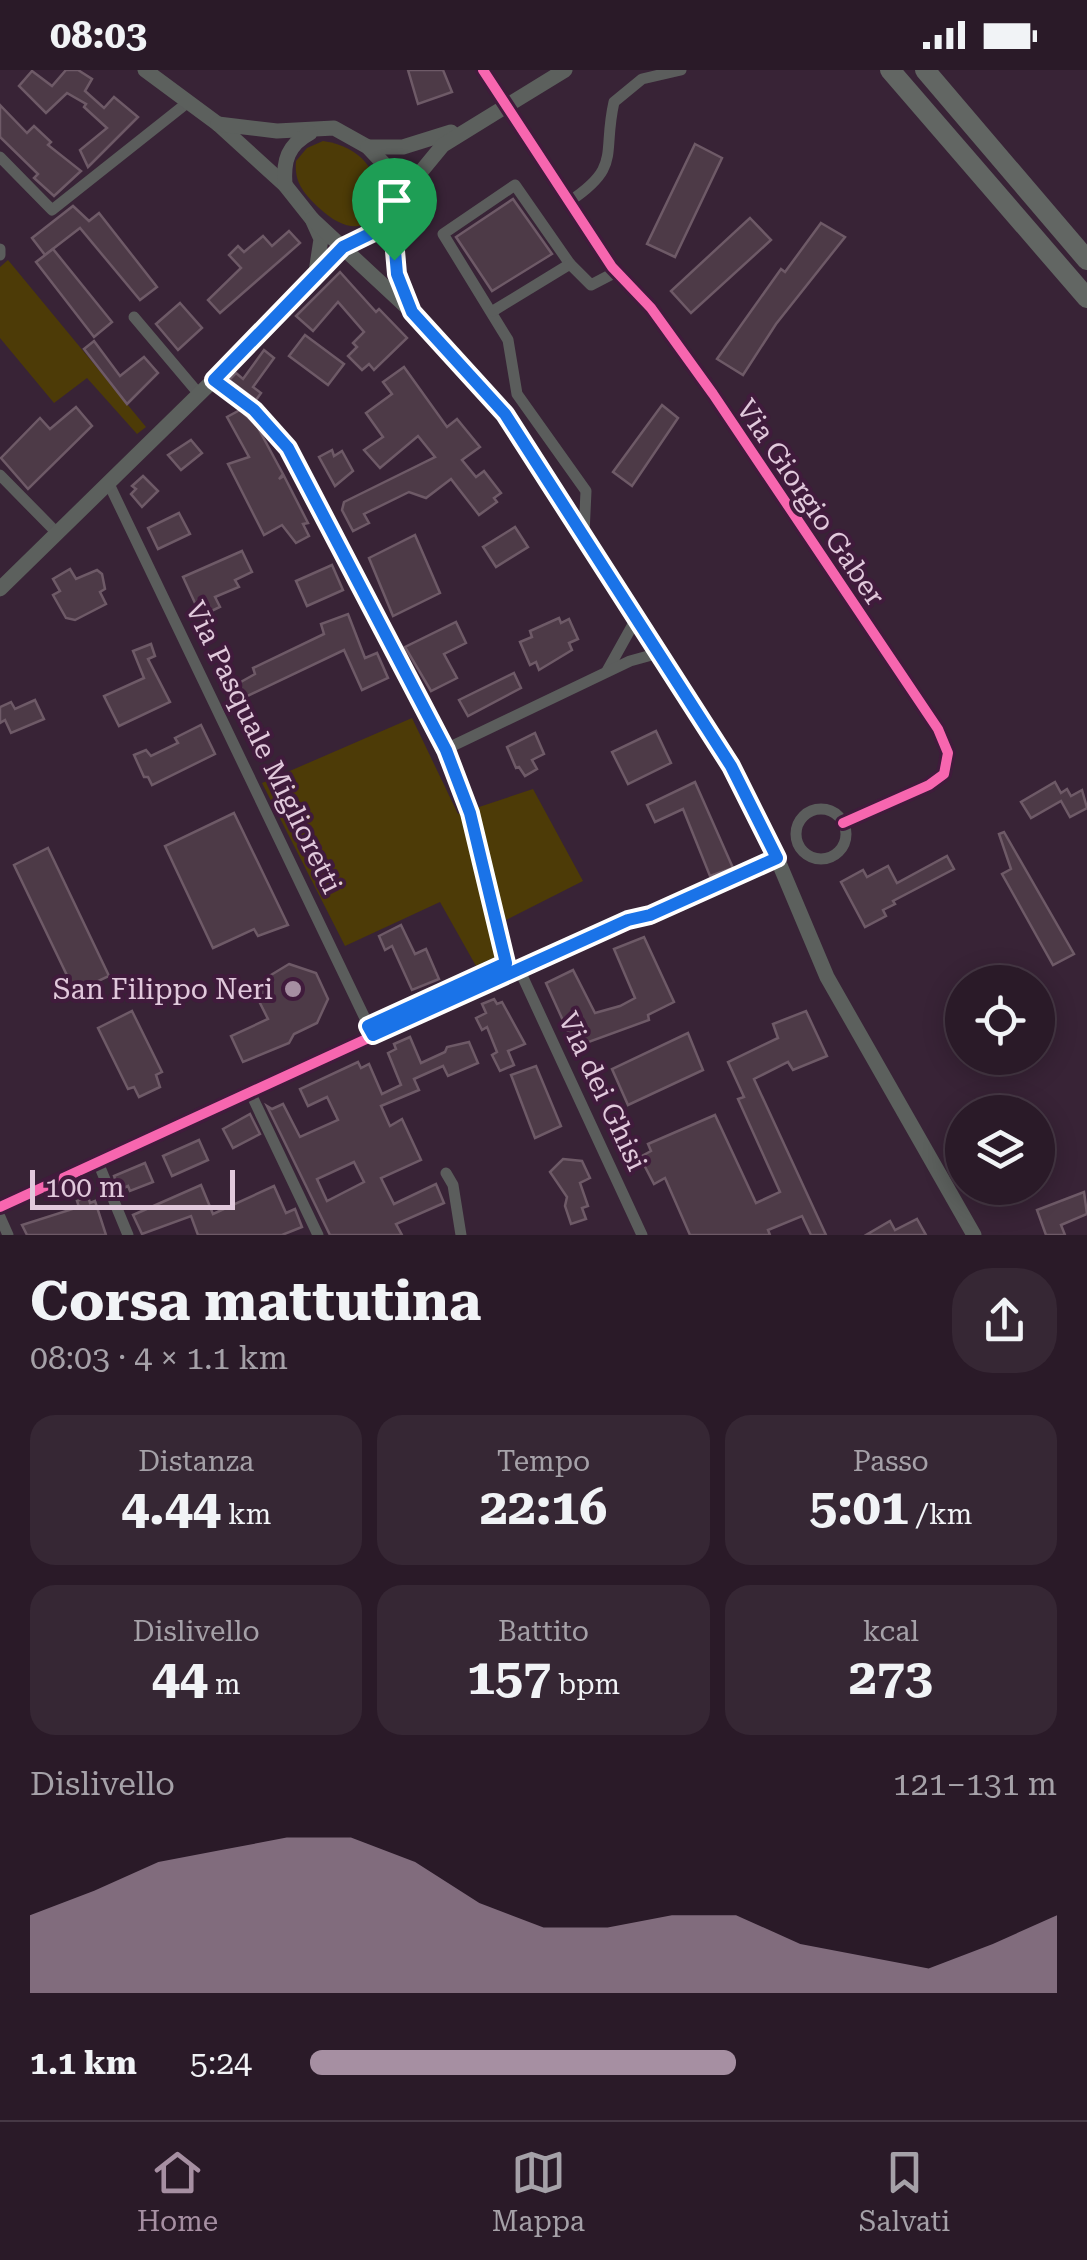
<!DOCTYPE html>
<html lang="it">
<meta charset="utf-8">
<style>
:root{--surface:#2a1a28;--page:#362734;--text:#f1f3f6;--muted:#a5a1a8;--line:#463845;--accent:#a68fa2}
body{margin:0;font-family:"Roboto Serif",serif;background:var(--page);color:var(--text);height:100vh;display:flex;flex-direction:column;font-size:38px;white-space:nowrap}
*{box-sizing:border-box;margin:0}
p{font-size:32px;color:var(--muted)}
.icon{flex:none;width:55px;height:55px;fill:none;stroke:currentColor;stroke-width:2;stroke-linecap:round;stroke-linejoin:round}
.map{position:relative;height:1165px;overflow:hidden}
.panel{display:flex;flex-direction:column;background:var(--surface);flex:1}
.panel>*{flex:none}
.buttons{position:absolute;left:945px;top:895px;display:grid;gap:20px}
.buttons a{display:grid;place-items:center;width:110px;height:110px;border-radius:50%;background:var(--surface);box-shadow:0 5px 25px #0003,0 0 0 2px var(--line);font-size:50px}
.scale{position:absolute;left:30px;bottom:25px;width:205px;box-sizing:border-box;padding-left:10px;border:5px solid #e1c9dc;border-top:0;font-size:28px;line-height:35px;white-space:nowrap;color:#e1c9dc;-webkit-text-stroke:8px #401b3c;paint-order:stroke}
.pin{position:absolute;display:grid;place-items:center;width:85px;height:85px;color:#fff;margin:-102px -42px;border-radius:50% 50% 50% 0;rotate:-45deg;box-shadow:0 0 10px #0007}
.pin .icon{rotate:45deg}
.round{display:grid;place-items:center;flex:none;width:105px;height:105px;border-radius:40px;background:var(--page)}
.overview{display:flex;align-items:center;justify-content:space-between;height:170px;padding:0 30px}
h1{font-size:55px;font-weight:700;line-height:75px}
.figures{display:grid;grid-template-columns:repeat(3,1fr);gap:15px;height:170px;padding:10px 30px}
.figures div{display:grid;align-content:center;border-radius:25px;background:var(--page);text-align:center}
.figures b{font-size:50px;font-weight:700}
.figures small{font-size:28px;font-weight:400}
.figures p{font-size:28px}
.chart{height:280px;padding:20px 30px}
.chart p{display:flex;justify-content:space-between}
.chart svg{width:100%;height:180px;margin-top:10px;fill:var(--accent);opacity:.7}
ul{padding:0 30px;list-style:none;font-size:32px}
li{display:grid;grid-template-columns:160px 120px 1fr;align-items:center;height:75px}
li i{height:25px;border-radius:12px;background:var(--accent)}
.status{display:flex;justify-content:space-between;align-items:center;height:70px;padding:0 50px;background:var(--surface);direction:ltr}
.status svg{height:28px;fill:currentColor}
.tabs{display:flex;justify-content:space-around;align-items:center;height:140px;border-top:2px solid var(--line);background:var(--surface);font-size:28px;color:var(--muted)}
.tabs a{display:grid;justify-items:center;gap:5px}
.tabs .on{color:var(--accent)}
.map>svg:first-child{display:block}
.green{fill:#4d3b07}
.building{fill:#4d3a47;stroke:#6e5a67;stroke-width:2.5;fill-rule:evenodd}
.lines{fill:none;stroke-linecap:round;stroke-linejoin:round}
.minor{stroke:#5b5d5c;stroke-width:11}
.secondary{stroke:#5c605d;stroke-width:15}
.trunk{stroke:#626663;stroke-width:20}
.cycleway-casing{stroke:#401b3c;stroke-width:16}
.cycleway{stroke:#f766af;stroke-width:10}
.route-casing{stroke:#fff;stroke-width:20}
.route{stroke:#1a73e8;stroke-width:12}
.poi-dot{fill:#a68fa2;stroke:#401b3c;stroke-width:4}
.labels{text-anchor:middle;stroke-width:8;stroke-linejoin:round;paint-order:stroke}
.street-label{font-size:28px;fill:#e1c9dc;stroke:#401b3c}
.poi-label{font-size:28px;fill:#e1c9dc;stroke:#401b3c;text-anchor:end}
</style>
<div class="status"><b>08:03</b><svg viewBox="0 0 49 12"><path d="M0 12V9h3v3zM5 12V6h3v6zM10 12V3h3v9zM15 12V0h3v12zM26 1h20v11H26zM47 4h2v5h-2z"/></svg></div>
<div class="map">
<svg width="1087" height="1165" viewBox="0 0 1087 1165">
<rect width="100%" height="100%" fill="#382336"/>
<g class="green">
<path d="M 323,71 C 409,83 386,202 318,137 C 304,123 294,113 296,91 L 307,78 Z"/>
<path d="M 8,190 L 146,357 L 137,364 L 87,308 L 54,333 L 0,268 L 0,197 Z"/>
<path d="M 412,648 L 458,744 L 533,719 L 583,811 L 490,858 L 500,885 L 476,896 L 440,832 L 345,876 L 262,713 Z"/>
</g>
<g class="building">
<path d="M 66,0 L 78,0 L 92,9 L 85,21 L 104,38 L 114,27 L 138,47 L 88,97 L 80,80 L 107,58 L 84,37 L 86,34 L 67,23 L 46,43 L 19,16 L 32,1 L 52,16 Z"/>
<path d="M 408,0 L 443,0 L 452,22 L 418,34 Z"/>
<path d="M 0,35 L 27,63 L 34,56 L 51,72 L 48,75 L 81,101 L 54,126 L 34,108 L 38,104 L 0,67 Z"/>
<path d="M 695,74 L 722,88 L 675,187 L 647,174 Z"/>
<path d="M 513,129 L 552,184 L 492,221 L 456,167 Z"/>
<path d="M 73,136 L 89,151 L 99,143 L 157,217 L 140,230 L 80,158 L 45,185 L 32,168 Z"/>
<path d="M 750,148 L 771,170 L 691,243 L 671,221 Z"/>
<path d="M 821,153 L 845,167 L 776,254 L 743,305 L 717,289 L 781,199 L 785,202 Z"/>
<path d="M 289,161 L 300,173 L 220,243 L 208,230 L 241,198 L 229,185 L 238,176 L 244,182 L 263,166 L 272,176 Z"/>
<path d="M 53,179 L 112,252 L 94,267 L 36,192 Z"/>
<path d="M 340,202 L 376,242 L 379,239 L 407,268 L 374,300 L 369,294 L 362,300 L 348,286 L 357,277 L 353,273 L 364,262 L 338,232 L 313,261 L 296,246 Z"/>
<path d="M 180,233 L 202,258 L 178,280 L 156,254 Z"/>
<path d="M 305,265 L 344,294 L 328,315 L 289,286 Z"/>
<path d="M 94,271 L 120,306 L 144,287 L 158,303 L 127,334 L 84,279 Z"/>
<path d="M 264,280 L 274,288 L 253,317 L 261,323 L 256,330 L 229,310 L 236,303 L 243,309 Z"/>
<path d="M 404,297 L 447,357 L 457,349 L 480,377 L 462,390 L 476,407 L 484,401 L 501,423 L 494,428 L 497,432 L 479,445 L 451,409 L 426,428 L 409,422 L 364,444 L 369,453 L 353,461 L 342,440 L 344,432 L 435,387 L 418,366 L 380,398 L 364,380 L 383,367 L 366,343 L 392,324 L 383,312 Z"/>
<path d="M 662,335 L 678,348 L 632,416 L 613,402 Z"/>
<path d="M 76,337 L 92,356 L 28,419 L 1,388 L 40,348 L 50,359 Z"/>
<path d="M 240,340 L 257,356 L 283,404 L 279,409 L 284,406 L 308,453 L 303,454 L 309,466 L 296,473 L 282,455 L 264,465 L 228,394 L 249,387 L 227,347 Z"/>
<path d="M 191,370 L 202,383 L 181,400 L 168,385 Z"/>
<path d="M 332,380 L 334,386 L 342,381 L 353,401 L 335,416 L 319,387 Z"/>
<path d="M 143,406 L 158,421 L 142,437 L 131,424 L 136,419 L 132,416 Z"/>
<path d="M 179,443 L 190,464 L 158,479 L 148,458 Z"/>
<path d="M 515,457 L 528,477 L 496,497 L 483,477 Z"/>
<path d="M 415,465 L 440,523 L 393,546 L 369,488 Z"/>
<path d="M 242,481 L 252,502 L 235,510 L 239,517 L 215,527 L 220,537 L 201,546 L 183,507 Z"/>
<path d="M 332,495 L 343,520 L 307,536 L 296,511 Z"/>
<path d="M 70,499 L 76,509 L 97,500 L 102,504 L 105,519 L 100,522 L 106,534 L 75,550 L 66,548 L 53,525 L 60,521 L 53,509 Z"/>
<path d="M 348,544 L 365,588 L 377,583 L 388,608 L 362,620 L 344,580 L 239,630 L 232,617 L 255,604 L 253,598 L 324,564 L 321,554 Z"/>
<path d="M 559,548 L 561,553 L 569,549 L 578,569 L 569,573 L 572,580 L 539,600 L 536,592 L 530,595 L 520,572 L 532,567 L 530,561 Z"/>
<path d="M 456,552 L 466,573 L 444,584 L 457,608 L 431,621 L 405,577 Z"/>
<path d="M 151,574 L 155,586 L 148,589 L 170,632 L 119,656 L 104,626 L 144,608 L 133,581 Z"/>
<path d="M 514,603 L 521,618 L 468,646 L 459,630 Z"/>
<path d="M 35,630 L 44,649 L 11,663 L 5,650 L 0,653 L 0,637 L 11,632 L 15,639 Z"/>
<path d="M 201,655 L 215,684 L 152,715 L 148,707 L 144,707 L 134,685 L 146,680 L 151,686 L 178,673 L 175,668 Z"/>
<path d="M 656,661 L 671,693 L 628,714 L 612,682 Z"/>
<path d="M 535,663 L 544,684 L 532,690 L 537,699 L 525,706 L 519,697 L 516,698 L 507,677 Z"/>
<path d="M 695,712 L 733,798 L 710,806 L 683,739 L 655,752 L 647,735 Z"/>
<path d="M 1055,712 L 1061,723 L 1067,719 L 1071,726 L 1082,720 L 1087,738 L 1070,747 L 1061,731 L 1031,748 L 1021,732 Z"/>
<path d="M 234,743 L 288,855 L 258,866 L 254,859 L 213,878 L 165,776 Z"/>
<path d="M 1004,762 L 1074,884 L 1053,895 L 1002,804 L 1011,799 L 999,764 Z"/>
<path d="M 48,778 L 109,906 L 75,922 L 14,795 Z"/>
<path d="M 947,786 L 954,799 L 893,831 L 895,834 L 883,840 L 886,846 L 865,857 L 841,812 L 863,800 L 867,807 L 888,796 L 897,813 Z"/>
<path d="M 401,855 L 415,884 L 426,879 L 439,909 L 412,920 L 392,876 L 385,880 L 379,866 Z"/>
<path d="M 644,867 L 674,932 L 648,945 L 649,950 L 575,977 L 546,913 L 573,900 L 595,943 L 620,936 L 635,928 L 614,879 Z"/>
<path d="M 289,894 L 316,903 L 328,929 L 317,953 L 294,964 L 289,973 L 243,992 L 231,966 L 268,949 L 260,933 L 266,908 Z"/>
<path d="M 494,929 L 497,934 L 502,932 L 525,974 L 508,981 L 514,995 L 500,1001 L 492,985 L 497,982 L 487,957 L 482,960 L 476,948 L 486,943 L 482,934 Z"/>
<path d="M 132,941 L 162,1002 L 156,1005 L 160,1017 L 139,1027 L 134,1017 L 128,1019 L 98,958 Z"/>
<path d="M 806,941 L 827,986 L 793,1000 L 788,992 L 754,1009 L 826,1165 L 811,1165 L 802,1146 L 768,1160 L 770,1165 L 690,1165 L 665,1108 L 654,1114 L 640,1087 L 651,1081 L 648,1074 L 715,1045 L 756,1133 L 780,1122 L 738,1029 L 744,1027 L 728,992 L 778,968 L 773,954 Z"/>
<path d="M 688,963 L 703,1000 L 628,1035 L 612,999 Z"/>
<path d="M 410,967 L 421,993 L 445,982 L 447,977 L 469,972 L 478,993 L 448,1006 L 443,996 L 414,1009 L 419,1020 L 381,1036 L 390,1056 L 402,1049 L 421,1090 L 381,1108 L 394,1134 L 436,1114 L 444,1133 L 396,1154 L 402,1165 L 330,1165 L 267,1036 L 272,1039 L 283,1034 L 300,1067 L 338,1050 L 327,1027 L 308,1036 L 300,1019 L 358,992 L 361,998 L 369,994 L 382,1024 L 401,1015 L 388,983 L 396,979 L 394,974 ZM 354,1092 L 364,1112 L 327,1131 L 317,1109 Z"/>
<path d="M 536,996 L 561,1056 L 535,1068 L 511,1005 Z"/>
<path d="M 250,1044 L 260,1064 L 233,1078 L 223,1059 Z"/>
<path d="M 199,1070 L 208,1090 L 172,1106 L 163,1086 Z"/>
<path d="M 563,1089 L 582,1091 L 590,1108 L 580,1113 L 588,1136 L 582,1138 L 586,1149 L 571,1154 L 565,1136 L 567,1127 L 550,1102 Z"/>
<path d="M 145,1093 L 153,1112 L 130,1121 L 128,1116 L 119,1120 L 114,1106 Z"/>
<path d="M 201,1115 L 213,1144 L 274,1116 L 286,1143 L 295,1139 L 302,1157 L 282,1165 L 198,1165 L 191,1146 L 142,1164 L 133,1145 Z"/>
<path d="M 1084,1122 L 1087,1144 L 1061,1155 L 1065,1165 L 1046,1165 L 1037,1140 Z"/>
<path d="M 88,1126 L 90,1133 L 95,1131 L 106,1165 L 27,1165 L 22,1155 L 79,1137 L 77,1131 Z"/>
<path d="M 917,1149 L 926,1165 L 866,1165 L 890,1151 L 895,1160 Z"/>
</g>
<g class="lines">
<g class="minor">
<path d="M 483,0 L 612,197 L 651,238 L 713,324 L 938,659 L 948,683 L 944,704 L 929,715 L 843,753"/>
<path d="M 0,87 L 52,140 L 187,33"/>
<path d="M 570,131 C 622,96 602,85 614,32 L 642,9 L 681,0"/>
<path d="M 0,179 L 0,185"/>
<path d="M 570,194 L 515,115 L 443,164 L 508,270 L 517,324 L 586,421 L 584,464"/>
<path d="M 493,241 L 570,194 L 591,215 L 616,202"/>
<path d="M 134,247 L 199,324"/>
<path d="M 213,310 L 255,340 L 288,377 L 446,679 L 470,743"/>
<path d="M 0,405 L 57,463"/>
<path d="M 108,412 L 373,965"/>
<path d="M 607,601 L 636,549"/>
<path d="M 446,679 L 630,591 L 659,583"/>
<circle cx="821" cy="764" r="25"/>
<path d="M 519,899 L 642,1165"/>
<path d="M 251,1024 L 318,1165"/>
<path d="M 97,1090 L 128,1165"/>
<path d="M 446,1103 L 453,1115 L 461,1165"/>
<path d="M 0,1137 L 519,899 L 777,789"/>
<path d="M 0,1147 L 8,1165"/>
</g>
<g class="secondary">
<path d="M 145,0 L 218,54 L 285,115 L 312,149 L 321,169 L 316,202"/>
<path d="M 218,54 L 277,61 L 334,58 L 368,77 L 383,93 L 396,120 L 392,146 L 395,190 L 411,239"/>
<path d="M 368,77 L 403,77 L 451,62"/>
<path d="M 285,115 C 283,90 288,75 310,63"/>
<path d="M 396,132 L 443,75 L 565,0"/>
<path d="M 312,149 L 412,242 L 477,310 L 505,344 L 584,464 L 731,696 L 763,755 L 827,907 L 974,1165"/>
<path d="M 0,519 L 283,242 L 343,177 L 382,158 L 392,146"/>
</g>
<g class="trunk">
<path d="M 890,0 L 1087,228"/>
<path d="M 925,0 L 1087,190"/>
</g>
<defs>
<g id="cycleway">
<path d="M 483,0 L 612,197 L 651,238 L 713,324 L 938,659 L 948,683 L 944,704 L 929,715 L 843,753"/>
<path d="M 470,743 L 507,893 L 482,904"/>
<path d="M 0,1137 L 519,899 L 777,789"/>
</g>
</defs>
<use href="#cycleway" class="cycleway-casing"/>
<use href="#cycleway" class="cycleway"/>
</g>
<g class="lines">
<defs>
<path id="route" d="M 392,146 L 397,204 L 412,242 L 505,344 L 731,696 L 777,788 L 650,845 L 628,850 L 373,965 L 368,956 L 506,893 L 470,743 L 446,680 L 288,378 L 254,340 L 214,310 L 343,177 L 382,158 Z"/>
</defs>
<use href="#route" class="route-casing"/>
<use href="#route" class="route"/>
</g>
<circle class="poi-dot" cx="293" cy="919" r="10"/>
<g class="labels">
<g class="street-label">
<text transform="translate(811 432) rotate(56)" y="10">Via Giorgio Gaber</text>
<text transform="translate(264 677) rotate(64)" y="10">Via Pasquale Miglioretti</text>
<text transform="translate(603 1021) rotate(65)" y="10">Via dei Ghisi</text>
</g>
<g class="poi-label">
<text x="273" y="929">San Filippo Neri</text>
</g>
</g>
</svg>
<div class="buttons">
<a><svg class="icon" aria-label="locate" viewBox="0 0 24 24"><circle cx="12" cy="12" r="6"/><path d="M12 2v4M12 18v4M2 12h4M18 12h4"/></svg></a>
<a><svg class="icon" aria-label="layers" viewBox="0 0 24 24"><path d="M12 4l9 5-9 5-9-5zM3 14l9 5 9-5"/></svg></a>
</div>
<div class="scale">100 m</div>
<div class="pin" style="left:394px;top:190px;background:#1e9e55"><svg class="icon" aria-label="arrive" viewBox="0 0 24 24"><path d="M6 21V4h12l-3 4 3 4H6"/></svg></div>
</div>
<section class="panel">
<div class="overview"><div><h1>Corsa mattutina</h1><p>08:03 · 4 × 1.1 km</p></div><a class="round"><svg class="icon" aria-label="share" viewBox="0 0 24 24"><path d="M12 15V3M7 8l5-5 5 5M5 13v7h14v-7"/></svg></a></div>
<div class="figures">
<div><p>Distanza</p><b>4.44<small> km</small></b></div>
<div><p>Tempo</p><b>22:16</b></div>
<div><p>Passo</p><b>5:01<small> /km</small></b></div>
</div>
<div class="figures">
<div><p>Dislivello</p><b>44<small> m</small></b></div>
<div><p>Battito</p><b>157<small> bpm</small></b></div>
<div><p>kcal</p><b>273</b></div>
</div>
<div class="chart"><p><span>Dislivello</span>121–131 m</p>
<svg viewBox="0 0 160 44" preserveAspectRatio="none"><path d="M0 44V25L10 19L20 12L30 9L40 6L50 6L60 12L70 22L80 28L90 28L100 25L110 25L120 32L130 35L140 38L150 32L160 25V44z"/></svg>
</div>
<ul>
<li><b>1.1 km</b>5:24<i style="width:57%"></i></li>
</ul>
</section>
<nav class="tabs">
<a class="on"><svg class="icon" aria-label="home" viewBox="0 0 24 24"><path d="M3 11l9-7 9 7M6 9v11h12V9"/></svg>Home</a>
<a><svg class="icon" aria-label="map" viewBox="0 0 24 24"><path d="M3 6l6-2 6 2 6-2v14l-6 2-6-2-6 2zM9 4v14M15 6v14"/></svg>Mappa</a>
<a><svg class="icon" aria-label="saved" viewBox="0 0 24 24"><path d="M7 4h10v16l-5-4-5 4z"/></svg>Salvati</a>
</nav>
